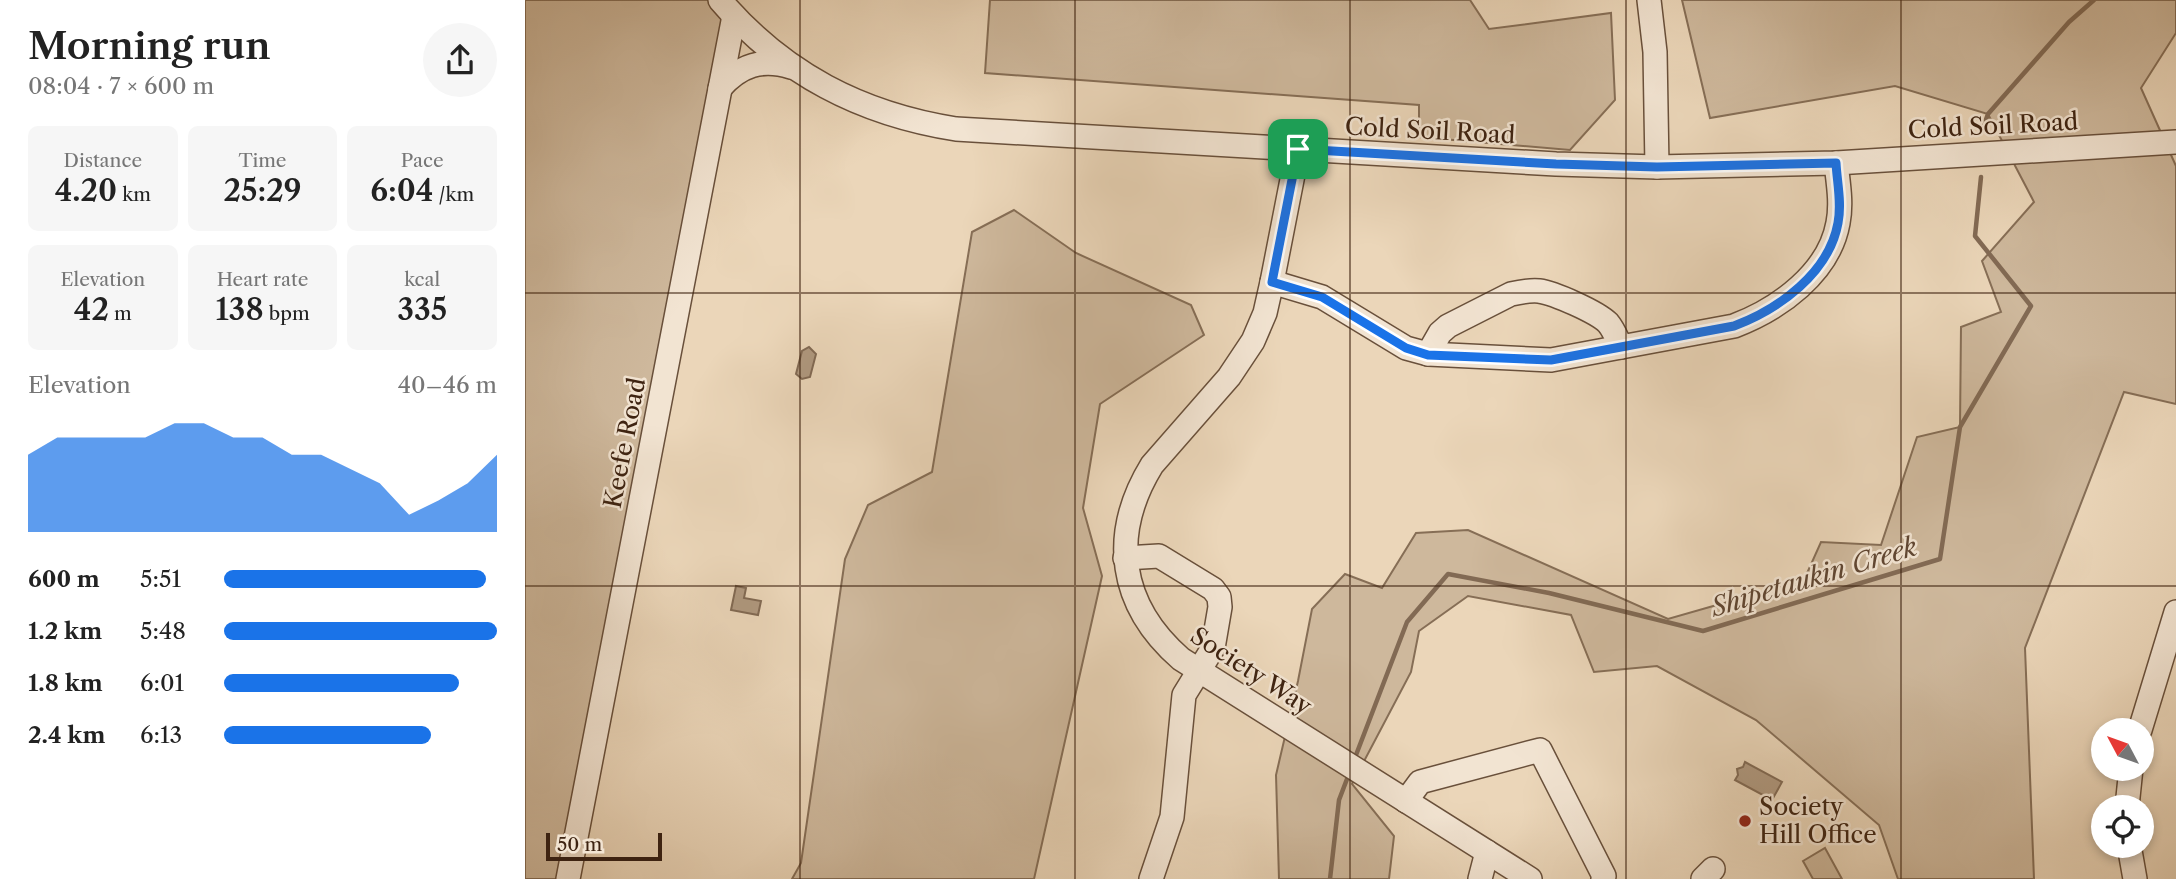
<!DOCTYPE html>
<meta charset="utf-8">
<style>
:root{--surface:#fff;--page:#f6f6f6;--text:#222;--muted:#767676;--accent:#1a73e8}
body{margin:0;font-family:"Libre Caslon Text",serif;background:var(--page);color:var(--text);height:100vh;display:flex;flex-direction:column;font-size:26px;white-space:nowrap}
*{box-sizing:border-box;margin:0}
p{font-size:23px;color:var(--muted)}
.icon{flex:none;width:38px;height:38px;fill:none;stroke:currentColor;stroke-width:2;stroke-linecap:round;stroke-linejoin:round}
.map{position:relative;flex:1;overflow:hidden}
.panel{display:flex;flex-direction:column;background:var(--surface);width:525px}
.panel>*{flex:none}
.needle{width:46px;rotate:311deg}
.buttons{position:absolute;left:1566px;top:718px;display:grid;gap:14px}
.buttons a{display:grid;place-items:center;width:63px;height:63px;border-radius:50%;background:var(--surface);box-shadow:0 4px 10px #0003;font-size:35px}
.scale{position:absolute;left:21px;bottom:18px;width:116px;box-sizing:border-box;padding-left:7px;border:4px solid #3e2311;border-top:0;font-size:19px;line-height:24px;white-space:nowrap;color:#3e2311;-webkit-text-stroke:5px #f2e4d2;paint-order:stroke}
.pin{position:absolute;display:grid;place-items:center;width:60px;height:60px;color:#fff;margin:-30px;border-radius:14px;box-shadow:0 4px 10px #0006}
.round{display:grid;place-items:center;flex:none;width:74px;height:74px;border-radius:37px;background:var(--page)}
.summary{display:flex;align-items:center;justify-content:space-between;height:119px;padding:0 28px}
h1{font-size:38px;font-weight:600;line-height:52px}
.figures{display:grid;grid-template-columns:repeat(3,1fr);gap:10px;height:119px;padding:7px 28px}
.figures div{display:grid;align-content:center;border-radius:10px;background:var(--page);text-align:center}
.figures b{font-size:30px;font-weight:600}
.figures small{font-size:19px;font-weight:400}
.figures p{font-size:19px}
.chart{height:196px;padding:14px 28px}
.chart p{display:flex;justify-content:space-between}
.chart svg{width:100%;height:126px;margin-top:7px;fill:var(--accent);opacity:.7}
ul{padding:0 28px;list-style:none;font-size:23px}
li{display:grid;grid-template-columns:112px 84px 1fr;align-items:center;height:52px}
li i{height:18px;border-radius:9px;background:var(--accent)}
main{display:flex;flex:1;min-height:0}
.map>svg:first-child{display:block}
.green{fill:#ceb89c;stroke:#866e56;stroke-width:2}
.water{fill:#b09980;stroke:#826a54;stroke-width:2}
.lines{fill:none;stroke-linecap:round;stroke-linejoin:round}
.stream{stroke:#826a54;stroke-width:4.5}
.minor-casing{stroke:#69503b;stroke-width:26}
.minor{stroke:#f2e4d2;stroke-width:23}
.route-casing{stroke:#fff;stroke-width:14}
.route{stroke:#1a73e8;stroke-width:9}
.grid{fill:none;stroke:#3e2311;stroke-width:2;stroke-opacity:0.55}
.poi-dot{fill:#8f2418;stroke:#f2e4d2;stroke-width:2.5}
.labels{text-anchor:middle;stroke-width:5;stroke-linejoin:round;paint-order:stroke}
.street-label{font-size:24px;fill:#3e2311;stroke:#f2e4d2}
.poi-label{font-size:24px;fill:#3e2311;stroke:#f2e4d2;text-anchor:start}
.water-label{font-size:26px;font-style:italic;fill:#604632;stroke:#f2e4d2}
</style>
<main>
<section class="panel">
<div class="summary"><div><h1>Morning run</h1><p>08:04 · 7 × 600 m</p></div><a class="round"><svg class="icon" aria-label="share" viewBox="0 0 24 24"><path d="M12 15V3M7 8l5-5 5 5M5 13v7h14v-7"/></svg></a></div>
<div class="figures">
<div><p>Distance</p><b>4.20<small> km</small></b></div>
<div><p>Time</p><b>25:29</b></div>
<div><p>Pace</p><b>6:04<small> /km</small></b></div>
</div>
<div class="figures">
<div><p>Elevation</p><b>42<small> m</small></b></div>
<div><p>Heart rate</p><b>138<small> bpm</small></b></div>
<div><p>kcal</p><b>335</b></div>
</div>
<div class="chart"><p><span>Elevation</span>40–46 m</p>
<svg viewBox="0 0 160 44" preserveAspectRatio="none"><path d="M0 44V17L10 11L20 11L30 11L40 11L50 6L60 6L70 11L80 11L90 17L100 17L110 22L120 27L130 38L140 33L150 27L160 17V44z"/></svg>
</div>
<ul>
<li><b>600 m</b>5:51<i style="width:96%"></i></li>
<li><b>1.2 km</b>5:48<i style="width:100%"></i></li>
<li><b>1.8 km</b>6:01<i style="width:86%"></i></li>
<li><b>2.4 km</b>6:13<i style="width:76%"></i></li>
</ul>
</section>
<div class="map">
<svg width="1651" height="879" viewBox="0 0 1651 879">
<rect width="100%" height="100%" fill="#ebd6b9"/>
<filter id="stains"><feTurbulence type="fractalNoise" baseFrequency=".00286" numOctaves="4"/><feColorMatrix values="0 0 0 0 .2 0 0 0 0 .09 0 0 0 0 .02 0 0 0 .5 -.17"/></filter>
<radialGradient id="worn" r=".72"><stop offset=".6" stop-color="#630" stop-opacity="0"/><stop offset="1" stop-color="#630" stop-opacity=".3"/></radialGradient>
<g class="green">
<path d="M 0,0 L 195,0 L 209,16 L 43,879 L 0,879 Z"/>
<path d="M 465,0 L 945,0 L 964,29 L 1086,13 L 1090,100 L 1045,150 L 894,137 L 894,105 L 460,73 Z"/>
<path d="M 1157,0 L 1651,0 L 1651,33 L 1616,88 L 1651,166 L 1651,404 L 1599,392 L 1500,648 L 1509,879 L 1373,879 L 1354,825 L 1231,720 L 1132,666 L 1069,672 L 1046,615 L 943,596 L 894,631 L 886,672 L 827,784 L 869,836 L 864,879 L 754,879 L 751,775 L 773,681 L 787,609 L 820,574 L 857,588 L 891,533 L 943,530 L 1143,619 L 1279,580 L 1296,542 L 1356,545 L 1392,437 L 1435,427 L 1436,327 L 1476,312 L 1457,261 L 1509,202 L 1463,114 L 1370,86 L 1185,118 Z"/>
<path d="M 489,210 L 551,253 L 666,305 L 679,335 L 575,404 L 558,508 L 577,576 L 509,879 L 267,879 L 276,863 L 320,559 L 343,505 L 407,472 L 447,232 Z"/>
<path d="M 1300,848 L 1317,879 L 1288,879 L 1278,861 Z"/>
</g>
<g class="water">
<path d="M 284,347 L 291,354 L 285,377 L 277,379 L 271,374 L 277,351 Z"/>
<path d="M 211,586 L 221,588 L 219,598 L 236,601 L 233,615 L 206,610 Z"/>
<path d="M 1220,762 L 1257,782 L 1247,800 L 1210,780 L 1213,775 L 1212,769 L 1218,767 Z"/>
</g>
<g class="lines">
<g class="stream">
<path d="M 1459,125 L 1463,114 L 1544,22 L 1569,0"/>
<path d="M 831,755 L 882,622 L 923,574 L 1024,593 L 1178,631 L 1415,559 L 1435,427 L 1506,306 L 1450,236 L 1456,177"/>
<path d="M 805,879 L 814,800 L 822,779"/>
</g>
<defs>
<g id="minor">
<path d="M 195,0 C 258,74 336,114 431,129 L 1031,164 L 1132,167 L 1311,163 L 1651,142"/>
<path d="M 1124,0 L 1130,52 L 1132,167"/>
<path d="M 195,88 C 215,65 237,58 266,67"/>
<path d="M 773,149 L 747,282 L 740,313 L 728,341 L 704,377 L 627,465 C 584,535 594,605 656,659 L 1005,879"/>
<path d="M 747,282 L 797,297 L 881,348 L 903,354 L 1026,360 L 1209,326 C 1254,309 1304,273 1313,223 C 1317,203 1313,182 1311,163"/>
<path d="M 903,354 L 915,333 L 923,326 L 986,294 C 995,292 1004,290 1014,291 C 1029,293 1072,312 1083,323 C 1089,330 1092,339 1096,347"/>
<path d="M 600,558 L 634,556 L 688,589 L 694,597 L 695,607 L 688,648 L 659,695 L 647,817 L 626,879"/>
<path d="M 1615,730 L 1651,612"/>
<path d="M 881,801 L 895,782 L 1015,750 L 1079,876 L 1078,879"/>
<path d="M 1602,807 L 1606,768"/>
<path d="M 1604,845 L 1610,879"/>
<path d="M 43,879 L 209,16"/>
<path d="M 955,879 L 962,852"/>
<path d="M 1178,879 L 1188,869"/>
</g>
</defs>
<use href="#minor" class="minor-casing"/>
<use href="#minor" class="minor"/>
</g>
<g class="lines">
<defs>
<path id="route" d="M 773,149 L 1031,164 L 1132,167 L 1311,163 C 1312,182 1317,203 1313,223 C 1304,273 1254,309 1209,326 L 1026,360 L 903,355 L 881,348 L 797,297 L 747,282 Z"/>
</defs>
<use href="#route" class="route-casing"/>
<use href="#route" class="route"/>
</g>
<path class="grid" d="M 275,0 L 275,879M 550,0 L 550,879M 825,0 L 825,879M 1101,0 L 1101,879M 1376,0 L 1376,879M 0,293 L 1651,293M 0,586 L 1651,586"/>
<circle class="poi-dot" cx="1220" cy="821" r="7"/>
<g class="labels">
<g class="street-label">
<text transform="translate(1468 126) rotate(-3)" y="8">Cold Soil Road</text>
<text transform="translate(905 131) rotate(3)" y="8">Cold Soil Road</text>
<text transform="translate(100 443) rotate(-79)" y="8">Keefe Road</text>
<text transform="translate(726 671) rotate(33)" y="8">Society Way</text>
</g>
<g class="poi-label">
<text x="1234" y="815">Society<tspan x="1234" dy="28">Hill Office</tspan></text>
</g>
<g class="water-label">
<text transform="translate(1289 577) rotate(-17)" y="9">Shipetaukin Creek</text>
</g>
</g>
<rect width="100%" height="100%" filter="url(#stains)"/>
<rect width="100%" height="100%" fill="url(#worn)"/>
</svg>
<div class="buttons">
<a><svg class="needle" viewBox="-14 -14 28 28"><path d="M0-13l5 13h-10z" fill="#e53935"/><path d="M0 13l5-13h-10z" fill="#767676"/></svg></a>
<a><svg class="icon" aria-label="locate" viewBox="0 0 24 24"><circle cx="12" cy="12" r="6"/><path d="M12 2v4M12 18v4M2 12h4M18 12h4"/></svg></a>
</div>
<div class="scale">50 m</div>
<div class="pin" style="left:773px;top:149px;background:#1e9e55"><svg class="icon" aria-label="arrive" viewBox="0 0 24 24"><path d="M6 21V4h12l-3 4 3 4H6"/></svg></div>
</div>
</main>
